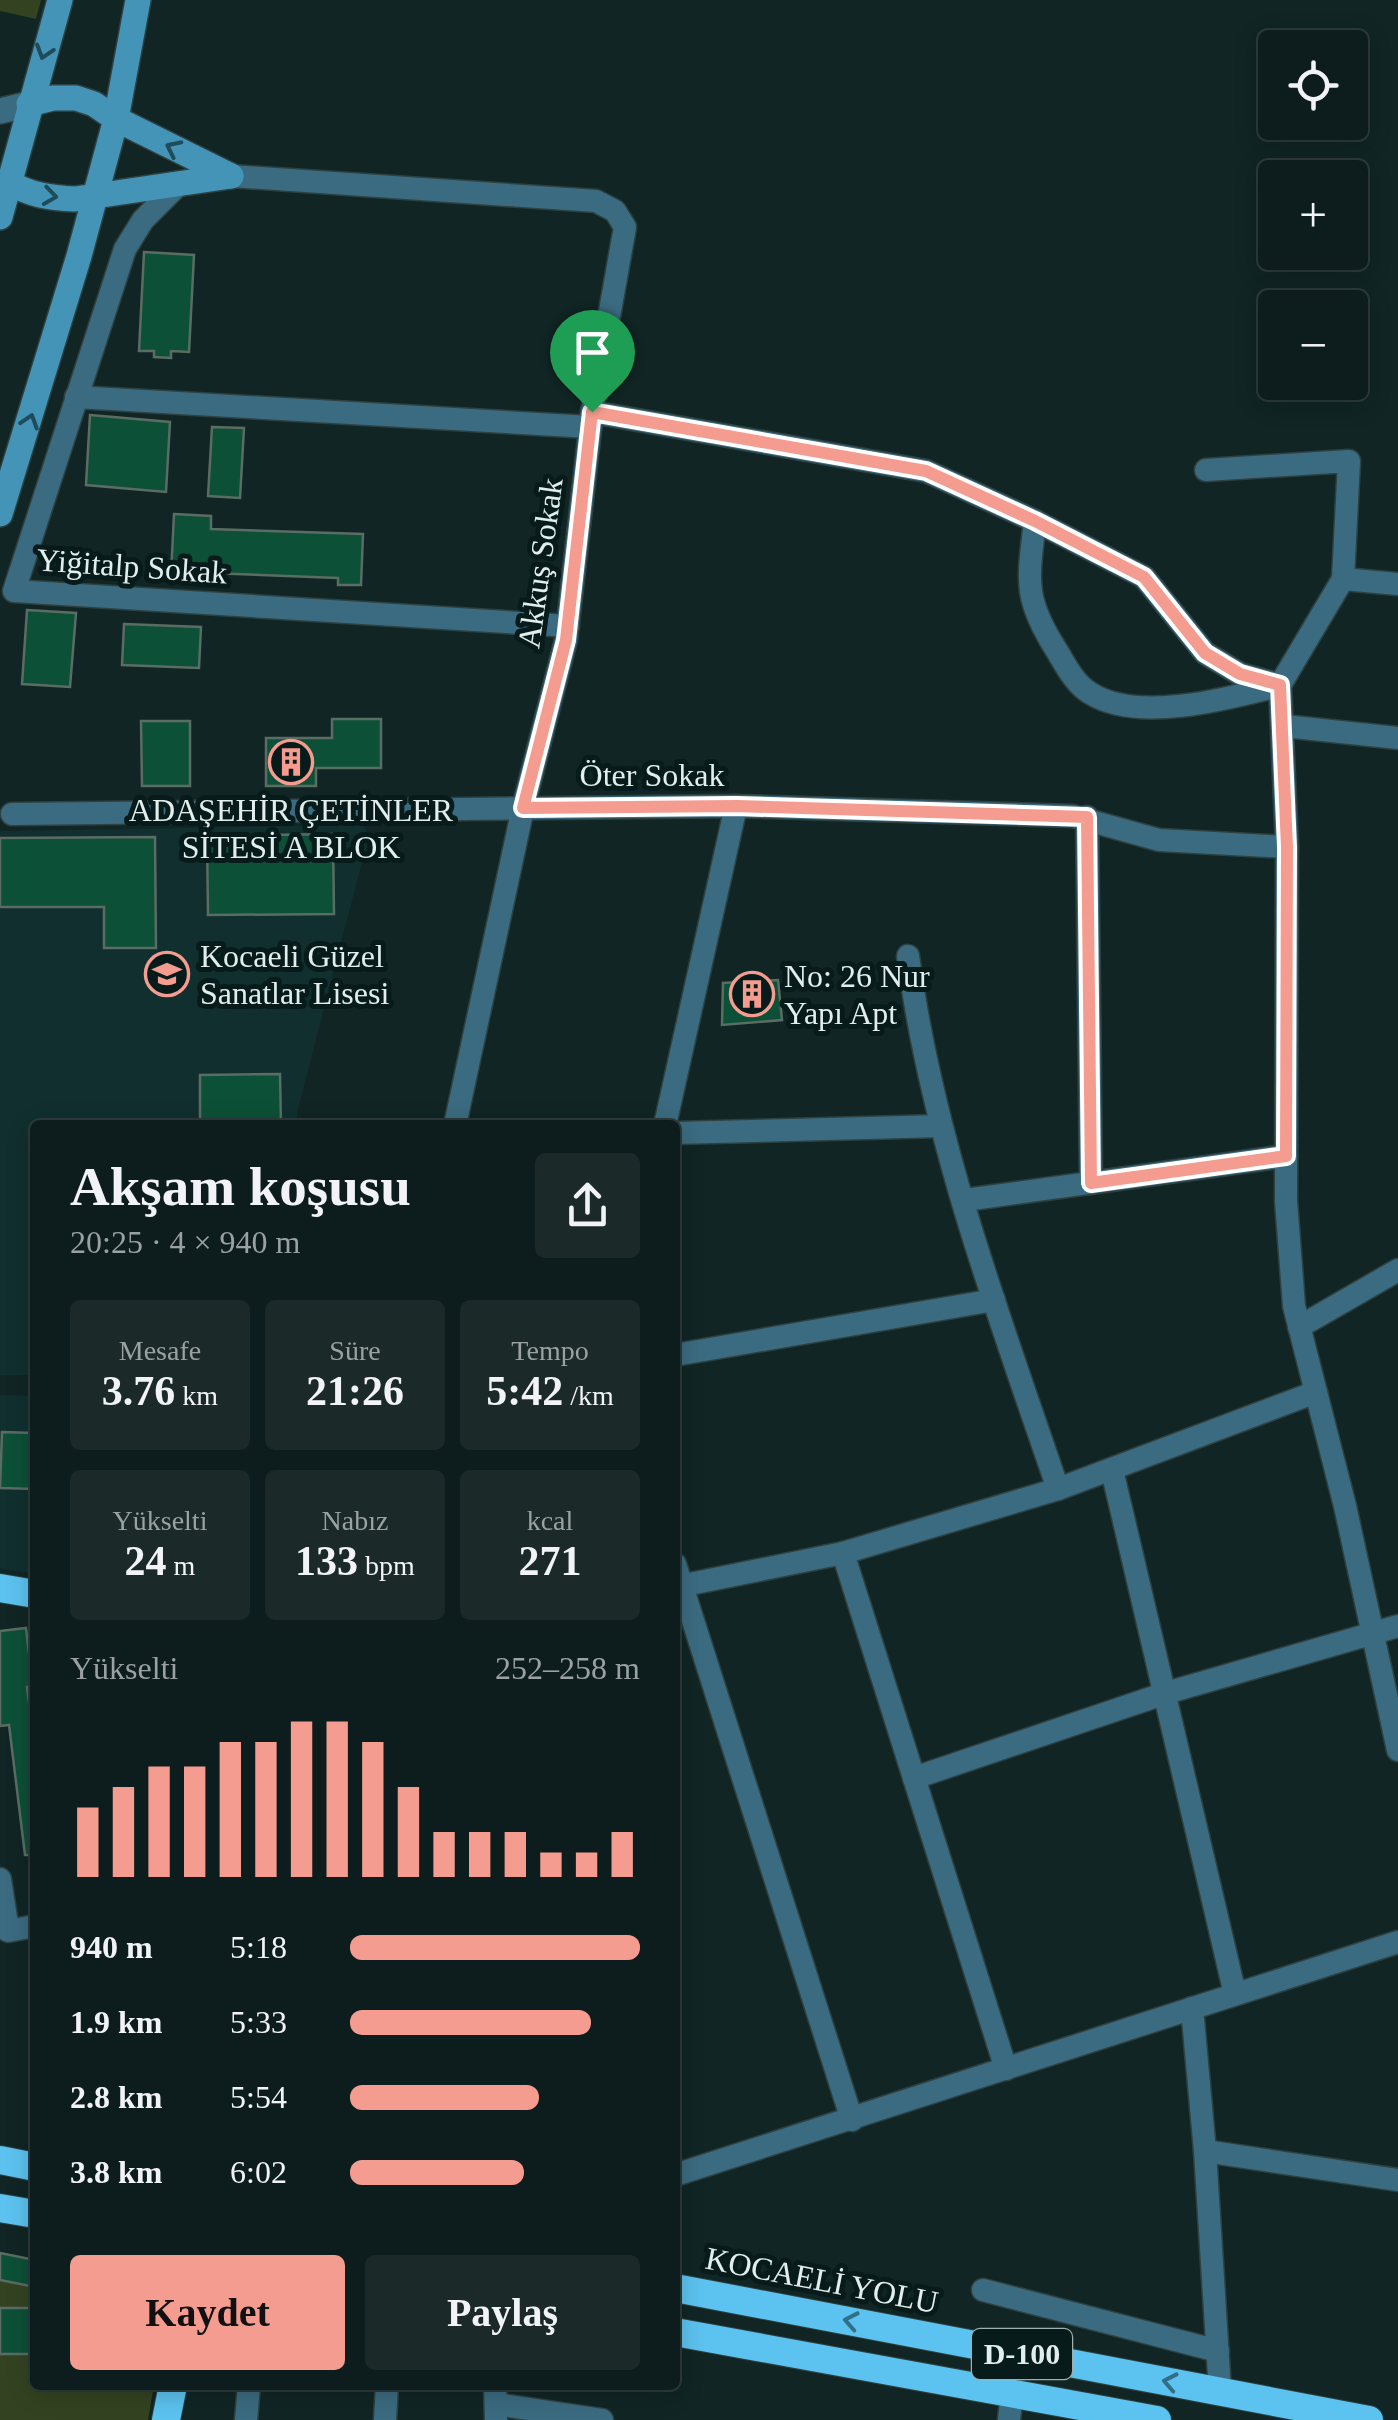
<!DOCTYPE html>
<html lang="tr">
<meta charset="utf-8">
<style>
:root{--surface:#0d1c1c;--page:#1b2929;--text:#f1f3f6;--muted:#9aa1a3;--line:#2d3a3b;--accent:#f59c90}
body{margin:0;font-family:"Times New Roman",serif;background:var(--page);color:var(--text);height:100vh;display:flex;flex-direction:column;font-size:38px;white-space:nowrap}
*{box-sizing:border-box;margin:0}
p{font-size:32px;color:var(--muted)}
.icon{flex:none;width:55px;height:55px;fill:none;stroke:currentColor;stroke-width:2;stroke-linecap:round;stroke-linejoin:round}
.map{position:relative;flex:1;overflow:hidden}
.details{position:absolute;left:30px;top:1120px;width:650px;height:1270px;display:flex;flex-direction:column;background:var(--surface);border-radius:10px;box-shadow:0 5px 25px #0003,0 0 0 2px var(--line)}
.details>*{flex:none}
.controls{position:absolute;left:1258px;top:30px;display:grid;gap:20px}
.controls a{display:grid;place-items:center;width:110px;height:110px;border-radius:10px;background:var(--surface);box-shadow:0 5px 25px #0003,0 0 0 2px var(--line);font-size:50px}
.pin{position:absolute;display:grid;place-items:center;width:85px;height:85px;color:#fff;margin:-102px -42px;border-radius:50% 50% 50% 0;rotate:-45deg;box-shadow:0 0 10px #0007}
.pin .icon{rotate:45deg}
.round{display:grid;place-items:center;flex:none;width:105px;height:105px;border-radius:10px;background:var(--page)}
.overview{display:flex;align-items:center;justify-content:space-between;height:170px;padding:0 40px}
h1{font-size:55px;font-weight:800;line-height:75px}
.metrics{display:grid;grid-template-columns:repeat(3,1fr);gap:15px;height:170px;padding:10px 40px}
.metrics div{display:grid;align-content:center;border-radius:10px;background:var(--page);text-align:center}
.metrics b{font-size:42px;font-weight:800}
.metrics small{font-size:28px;font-weight:400}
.metrics p{font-size:28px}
.chart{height:280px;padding:20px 40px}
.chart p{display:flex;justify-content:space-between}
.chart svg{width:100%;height:180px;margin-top:10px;stroke:var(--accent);stroke-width:6}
.primary-button{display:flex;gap:20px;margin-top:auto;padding:20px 40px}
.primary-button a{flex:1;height:115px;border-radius:10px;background:var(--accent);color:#111;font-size:40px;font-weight:800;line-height:115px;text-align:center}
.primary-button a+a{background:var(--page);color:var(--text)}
ul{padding:0 40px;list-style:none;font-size:32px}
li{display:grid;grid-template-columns:160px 120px 1fr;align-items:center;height:75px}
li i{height:25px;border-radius:12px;background:var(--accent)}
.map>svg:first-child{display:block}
.built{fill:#112f2f}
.green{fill:#334321}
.building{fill:#0c5037;stroke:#5a6c63;stroke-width:2.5}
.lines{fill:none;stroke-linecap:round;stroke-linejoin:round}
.minor-casing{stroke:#2e4141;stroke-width:25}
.tertiary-casing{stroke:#2e4141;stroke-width:28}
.secondary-casing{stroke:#2e4141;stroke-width:28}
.trunk-casing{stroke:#2e4141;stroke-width:30}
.minor{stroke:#3b6b80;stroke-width:22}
.tertiary{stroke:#3b6b80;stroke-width:25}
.secondary{stroke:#4494b8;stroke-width:25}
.trunk{stroke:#5cc2ef;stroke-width:28}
.oneway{stroke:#1f4b5a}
.oneway2{stroke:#326e85}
.route-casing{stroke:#fff;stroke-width:20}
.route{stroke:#f59c90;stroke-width:12}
.labels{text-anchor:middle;stroke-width:10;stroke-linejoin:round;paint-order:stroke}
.shield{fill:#071b1b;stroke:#a0afaf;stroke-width:2.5}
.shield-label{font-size:30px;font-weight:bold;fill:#e2eeee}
.street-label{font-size:32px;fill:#e2eeee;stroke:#071b1b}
.poi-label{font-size:32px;fill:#e2eeee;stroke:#071b1b;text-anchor:start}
</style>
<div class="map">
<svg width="1398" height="2420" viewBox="0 0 1398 2420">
<rect width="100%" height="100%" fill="#112525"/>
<g class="built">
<path d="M 363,825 L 369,835 L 297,1113 L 297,1125 L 35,1125 L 35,1375 L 0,1375 L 0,831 Z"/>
<path d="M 0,1395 L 35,1396 L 35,1574 L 0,1568 Z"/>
</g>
<g class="green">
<path d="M 0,0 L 41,0 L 36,19 L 0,11 Z"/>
<path d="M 0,2280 L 35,2287 L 35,2385 L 154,2385 L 148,2420 L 0,2420 Z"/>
</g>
<g class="building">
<path d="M 144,252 L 194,255 L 189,352 L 171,351 L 171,358 L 154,357 L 154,351 L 139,351 Z"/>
<path d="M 90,415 L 170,422 L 166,492 L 86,485 Z"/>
<path d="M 212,427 L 244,428 L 240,498 L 208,496 Z"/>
<path d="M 174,514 L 211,516 L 211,529 L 363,534 L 361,585 L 338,585 L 338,578 L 209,573 L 208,577 L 171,575 Z"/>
<path d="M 27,610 L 76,613 L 70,687 L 22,684 Z"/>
<path d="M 124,624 L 201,627 L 199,668 L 122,665 Z"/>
<path d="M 332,719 L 381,719 L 381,768 L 316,768 L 316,786 L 266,786 L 266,738 L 332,738 Z"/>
<path d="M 141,721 L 190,721 L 190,786 L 142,786 Z"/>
<path d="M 333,834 L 334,914 L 208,915 L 207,836 Z"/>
<path d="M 155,837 L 156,948 L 104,948 L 104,907 L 0,907 L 0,838 Z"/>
<path d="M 778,980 L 782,1020 L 722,1025 L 723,983 Z"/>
<path d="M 280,1074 L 281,1125 L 200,1125 L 200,1075 Z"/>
<path d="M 2,1432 L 35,1433 L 35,1489 L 0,1488 Z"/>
<path d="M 26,1628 L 33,1687 L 27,1687 L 32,1726 L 35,1726 L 35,1855 L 25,1855 L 9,1725 L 0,1726 L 0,1631 Z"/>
<path d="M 0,2253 L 35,2260 L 35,2287 L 0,2280 Z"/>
<path d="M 0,2308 L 32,2308 L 33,2354 L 0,2354 Z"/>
</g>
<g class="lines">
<defs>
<g id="minor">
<path d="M 231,176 L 596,201 L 615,211 L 625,227 L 592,412 L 566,640 L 523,808 L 455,1125"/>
<path d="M 178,185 L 143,220 L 125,249 L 14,591 L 568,626"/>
<path d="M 76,397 L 590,427"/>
<path d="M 592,412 L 926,471 L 1035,521 L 1144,577 L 1205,653 L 1240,674 L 1280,685"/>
<path d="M 1206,470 L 1349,461 L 1343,579"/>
<path d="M 1035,521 C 1028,581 1023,598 1057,651 C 1066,666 1075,684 1090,693 C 1137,723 1227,699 1277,686"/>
<path d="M 1398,584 L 1343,579 L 1280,685 L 1287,847 L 1286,1201 L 1294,1306 L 1345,1506 L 1398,1750"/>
<path d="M 1284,726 L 1398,738"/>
<path d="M 12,814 L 736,806 L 1073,816 L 1159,840 L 1287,847"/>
<path d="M 1087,817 L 1091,1183"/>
<path d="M 908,956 C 932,1138 999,1316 1058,1489"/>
<path d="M 665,1125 L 736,806"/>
<path d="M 675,1133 L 941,1126"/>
<path d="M 965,1200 L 1286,1156"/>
<path d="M 1299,1327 L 1398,1270"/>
<path d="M 675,1355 L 994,1300"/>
<path d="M 1112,1470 L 1235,1994"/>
<path d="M 843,1553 L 1006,2069"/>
<path d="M 675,1564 L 852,2120"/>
<path d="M 675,1587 L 843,1553 L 1058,1489 L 1316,1392"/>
<path d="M 914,1778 L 1166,1693 L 1398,1626"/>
<path d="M 0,1879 L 8,1931 L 35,1926"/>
<path d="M 1192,2008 L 1205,2151 L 1220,2391"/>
<path d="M 1205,2151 L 1398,2180"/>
<path d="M 675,2175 L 1398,1942"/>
<path d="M 983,2290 L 1218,2351"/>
<path d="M 495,2385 L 496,2420"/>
<path d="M 496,2404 L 602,2420"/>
<path d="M 246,2420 L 249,2385"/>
<path d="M 385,2420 L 387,2385"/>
<path d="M 1009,2420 L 1012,2393"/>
</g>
<path id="tertiary" d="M 0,111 L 29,104"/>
<g id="secondary">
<path d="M 29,104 L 53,98 L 76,98 L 94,104 L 116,119 L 231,176"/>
<path d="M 8,182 C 30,195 50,198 75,199 L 231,176"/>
<path d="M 0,217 L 60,0"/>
<path d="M 0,514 L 79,256 L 116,119 L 138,0"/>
</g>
<g id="trunk">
<path d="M 0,1588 L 35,1594"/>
<path d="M 0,2160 L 35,2167"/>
<path d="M 0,2208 L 35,2214"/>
<path d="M 675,2288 L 1369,2420"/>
<path d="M 675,2332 L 1157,2420"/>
<path d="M 166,2420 L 173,2385"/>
</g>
</defs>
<use href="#minor" class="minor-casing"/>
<use href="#tertiary" class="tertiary-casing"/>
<use href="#secondary" class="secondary-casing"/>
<use href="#trunk" class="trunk-casing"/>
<use href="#minor" class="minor"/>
<use href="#tertiary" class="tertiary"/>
<use href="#secondary" class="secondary"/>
<use href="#trunk" class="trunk"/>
</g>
<defs><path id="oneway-chevron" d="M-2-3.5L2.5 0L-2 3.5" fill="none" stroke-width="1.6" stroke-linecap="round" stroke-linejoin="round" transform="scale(2.5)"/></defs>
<g class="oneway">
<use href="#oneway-chevron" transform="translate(44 52) rotate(107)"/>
<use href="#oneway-chevron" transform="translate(173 148) rotate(-154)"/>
<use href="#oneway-chevron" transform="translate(50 196) rotate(8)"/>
<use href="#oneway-chevron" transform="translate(30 421) rotate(-72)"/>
</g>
<g class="oneway2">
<use href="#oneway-chevron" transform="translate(851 2321) rotate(-169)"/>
<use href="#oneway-chevron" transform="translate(1170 2382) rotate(-169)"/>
</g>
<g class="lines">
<defs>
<path id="route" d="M 592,412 L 926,471 L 1035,521 L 1144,577 L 1205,653 L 1240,674 L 1280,685 L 1287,847 L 1286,1156 L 1091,1183 L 1087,817 L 736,806 L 523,808 L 566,640 Z"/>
</defs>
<use href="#route" class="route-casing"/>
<use href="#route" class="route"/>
</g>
<defs>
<symbol id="building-ring" viewBox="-11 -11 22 22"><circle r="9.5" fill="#071b1b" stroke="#f59c90" stroke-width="1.5"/><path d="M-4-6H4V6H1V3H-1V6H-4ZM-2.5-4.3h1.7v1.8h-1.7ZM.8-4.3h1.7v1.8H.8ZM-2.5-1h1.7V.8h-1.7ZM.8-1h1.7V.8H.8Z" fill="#f59c90"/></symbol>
<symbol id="school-ring" viewBox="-11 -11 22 22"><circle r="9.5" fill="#071b1b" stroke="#f59c90" stroke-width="1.5"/><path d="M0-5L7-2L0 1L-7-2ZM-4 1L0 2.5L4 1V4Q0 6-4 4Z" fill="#f59c90"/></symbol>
</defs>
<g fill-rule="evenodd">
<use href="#building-ring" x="266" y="737" width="50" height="50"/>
<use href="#school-ring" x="142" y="949" width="50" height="50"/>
<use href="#building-ring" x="727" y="969" width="50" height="50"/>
</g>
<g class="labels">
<rect class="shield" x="972" y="2329" width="100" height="50" rx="8"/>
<g class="shield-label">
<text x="1022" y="2364">D-100</text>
</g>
<g class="street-label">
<text transform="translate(540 563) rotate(-82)" y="11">Akkuş Sokak</text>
<text transform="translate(132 566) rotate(4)" y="11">Yiğitalp Sokak</text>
<text x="652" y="786">Öter Sokak</text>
<text transform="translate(822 2280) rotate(11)" y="11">KOCAELİ YOLU</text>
</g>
<g class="poi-label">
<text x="291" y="821" text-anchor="middle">ADAŞEHİR ÇETİNLER<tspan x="291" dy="37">SİTESİ A BLOK</tspan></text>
<text x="200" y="967">Kocaeli Güzel<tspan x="200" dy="37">Sanatlar Lisesi</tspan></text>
<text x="784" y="987">No: 26 Nur<tspan x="784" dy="37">Yapı Apt</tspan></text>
</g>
</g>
</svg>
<div class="controls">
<a><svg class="icon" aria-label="locate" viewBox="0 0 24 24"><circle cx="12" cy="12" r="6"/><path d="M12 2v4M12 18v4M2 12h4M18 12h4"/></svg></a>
<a>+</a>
<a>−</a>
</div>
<div class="pin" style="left:592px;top:412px;background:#1e9e55"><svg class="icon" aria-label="arrive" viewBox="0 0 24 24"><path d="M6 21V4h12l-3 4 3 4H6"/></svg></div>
<section class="details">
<div class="overview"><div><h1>Akşam koşusu</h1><p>20:25 · 4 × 940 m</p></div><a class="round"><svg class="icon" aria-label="share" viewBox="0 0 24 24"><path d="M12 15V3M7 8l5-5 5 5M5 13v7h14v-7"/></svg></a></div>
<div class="metrics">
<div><p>Mesafe</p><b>3.76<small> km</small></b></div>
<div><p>Süre</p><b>21:26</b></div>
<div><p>Tempo</p><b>5:42<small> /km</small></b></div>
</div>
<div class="metrics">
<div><p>Yükselti</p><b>24<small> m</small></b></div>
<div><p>Nabız</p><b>133<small> bpm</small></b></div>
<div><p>kcal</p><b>271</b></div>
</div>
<div class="chart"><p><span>Yükselti</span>252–258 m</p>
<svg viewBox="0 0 160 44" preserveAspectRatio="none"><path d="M5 44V27M15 44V22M25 44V17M35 44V17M45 44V11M55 44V11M65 44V6M75 44V6M85 44V11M95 44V22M105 44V33M115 44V33M125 44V33M135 44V38M145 44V38M155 44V33"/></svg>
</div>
<ul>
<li><b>940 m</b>5:18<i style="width:100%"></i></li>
<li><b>1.9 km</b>5:33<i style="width:83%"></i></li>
<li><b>2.8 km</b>5:54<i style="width:65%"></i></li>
<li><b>3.8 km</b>6:02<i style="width:60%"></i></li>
</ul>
<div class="primary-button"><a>Kaydet</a><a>Paylaş</a></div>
</section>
</div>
